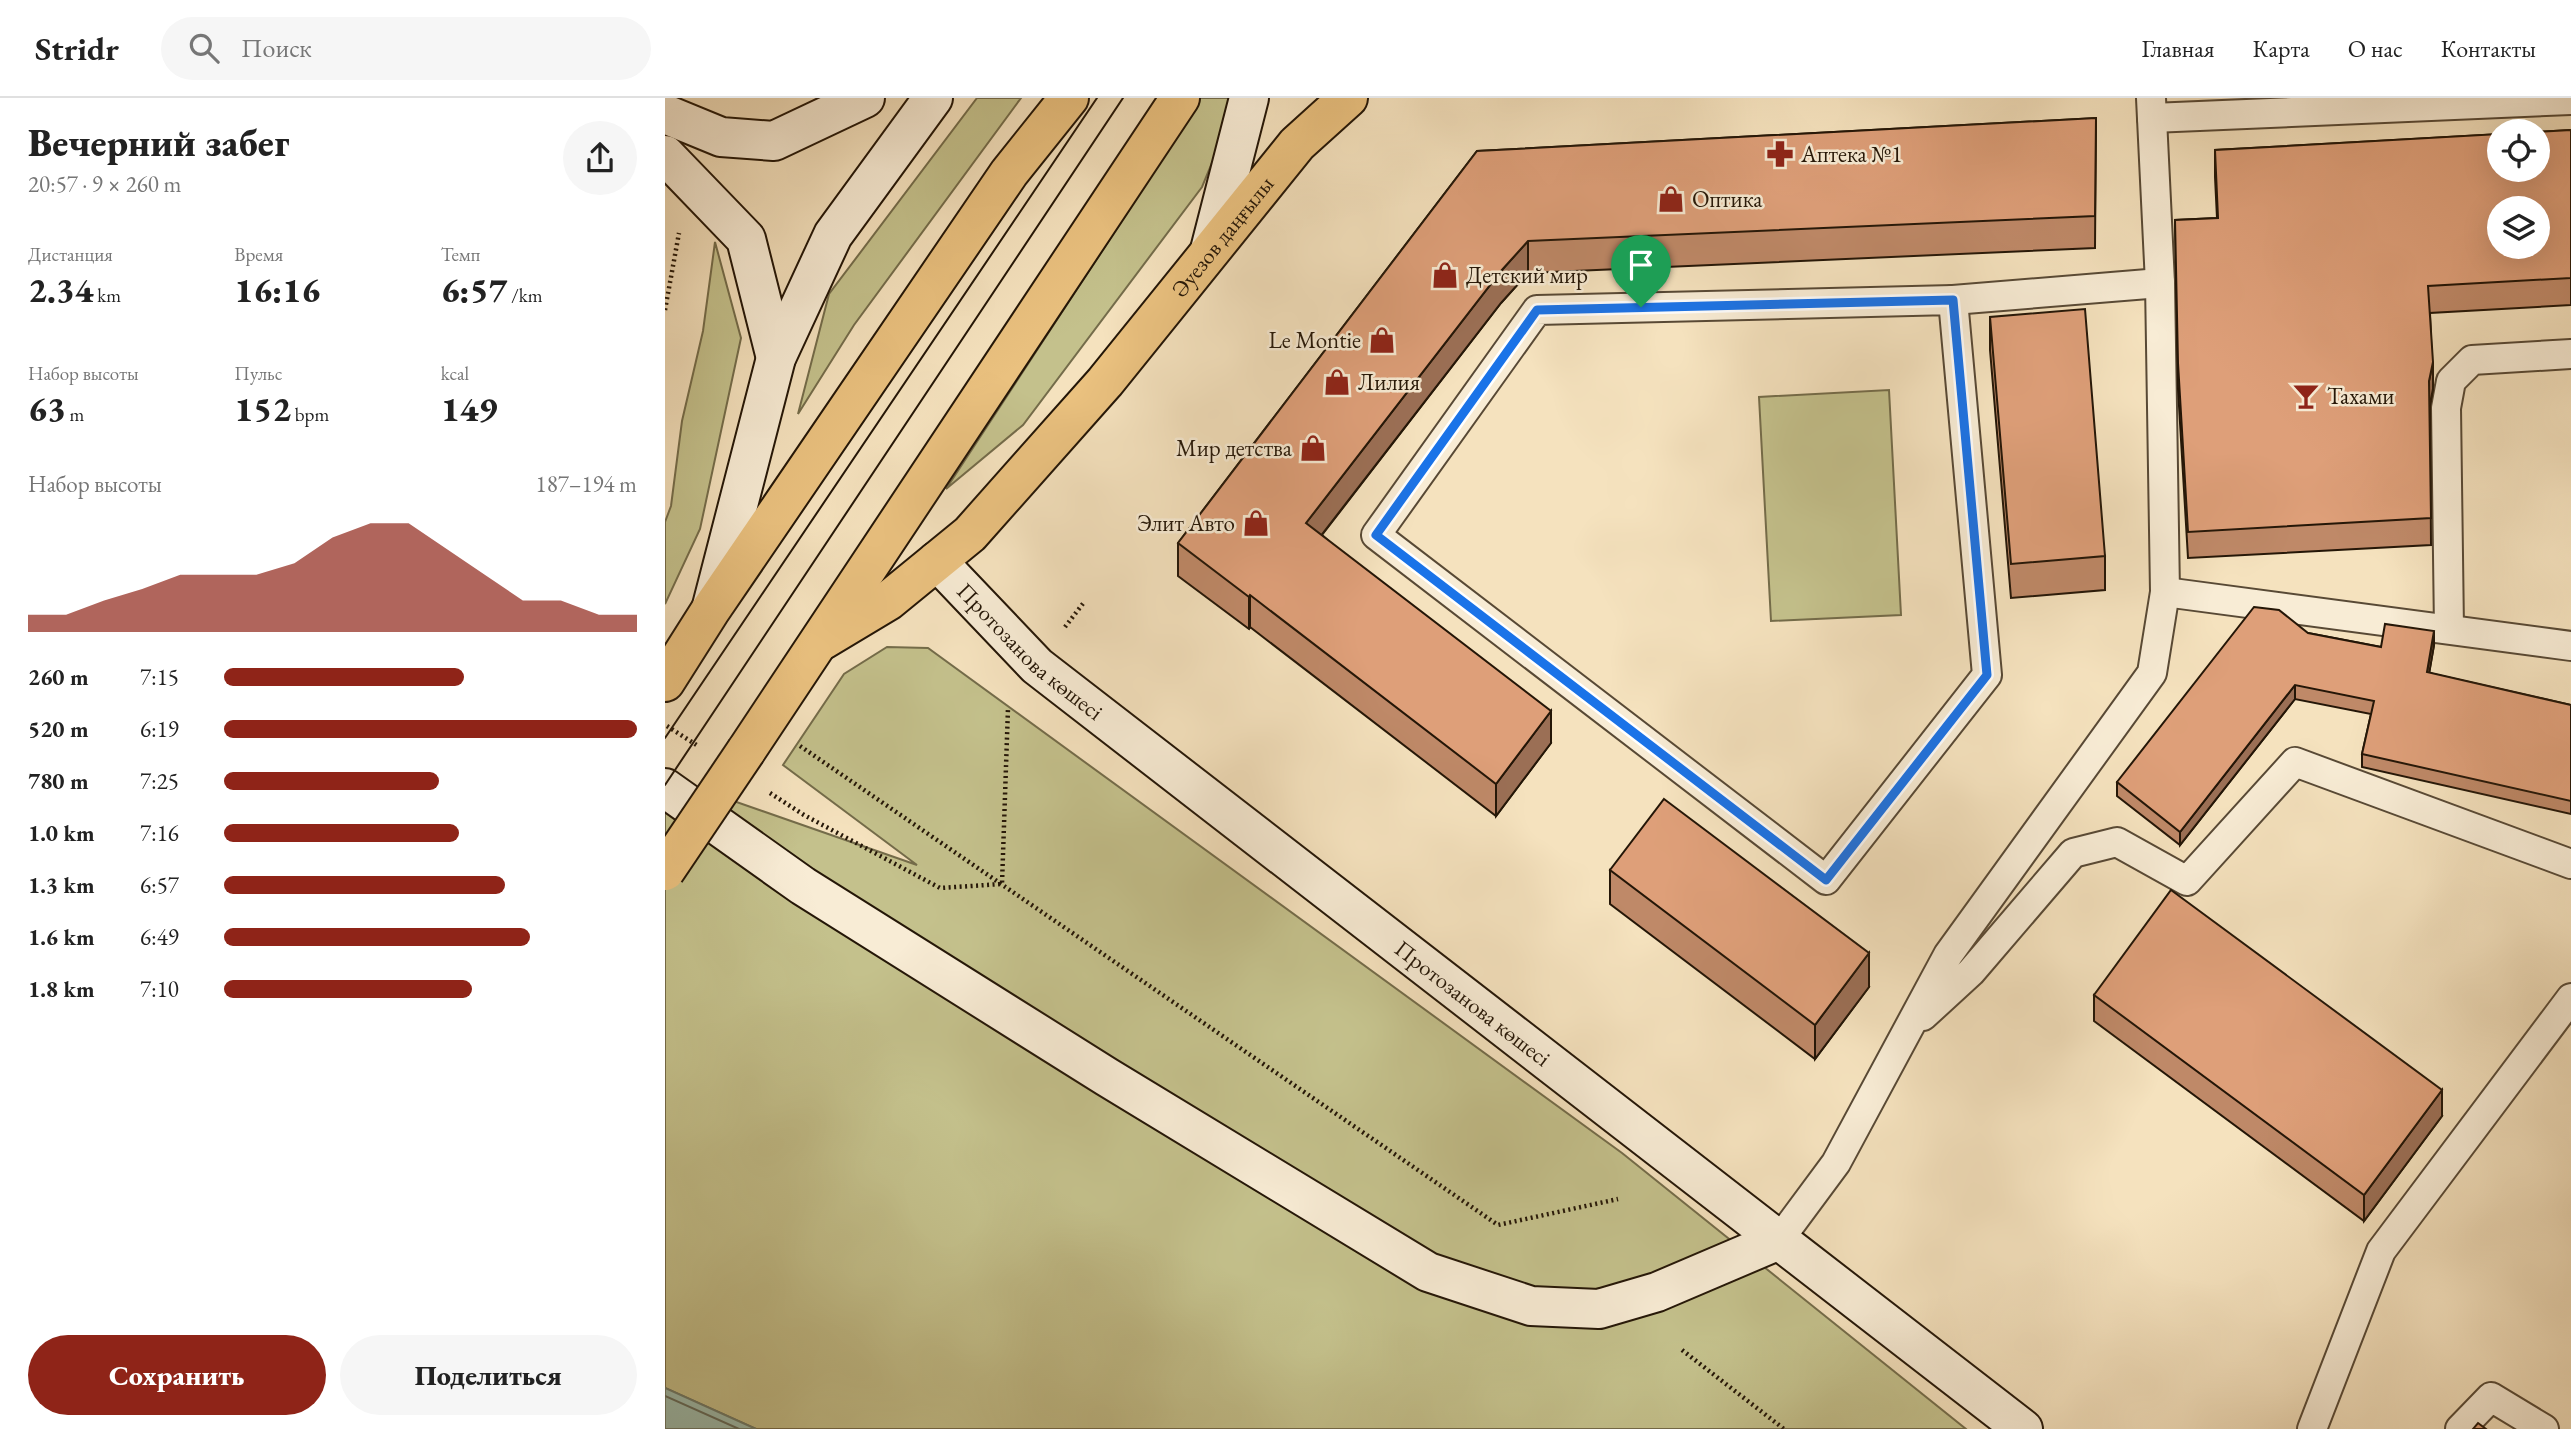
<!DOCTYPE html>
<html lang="ru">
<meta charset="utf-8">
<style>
:root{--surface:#fff;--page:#f6f6f6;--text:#222;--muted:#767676;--line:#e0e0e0;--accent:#8f2418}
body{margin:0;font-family:"EB Garamond",serif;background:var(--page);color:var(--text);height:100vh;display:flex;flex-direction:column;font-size:26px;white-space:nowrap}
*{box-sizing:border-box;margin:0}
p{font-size:23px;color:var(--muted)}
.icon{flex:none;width:38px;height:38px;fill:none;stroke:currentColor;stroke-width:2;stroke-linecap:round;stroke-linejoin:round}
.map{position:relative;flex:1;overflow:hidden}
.details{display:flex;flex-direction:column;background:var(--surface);width:665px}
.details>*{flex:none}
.controls{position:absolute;left:1822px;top:21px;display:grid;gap:14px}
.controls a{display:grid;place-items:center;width:63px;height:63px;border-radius:50%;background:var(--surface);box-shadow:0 7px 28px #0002;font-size:35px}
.pin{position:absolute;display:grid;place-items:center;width:60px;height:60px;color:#fff;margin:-72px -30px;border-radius:50% 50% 50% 0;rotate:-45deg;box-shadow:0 0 7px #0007}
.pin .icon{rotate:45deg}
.round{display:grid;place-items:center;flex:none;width:74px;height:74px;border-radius:37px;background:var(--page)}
.overview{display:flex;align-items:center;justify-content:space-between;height:119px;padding:0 28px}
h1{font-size:38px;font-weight:800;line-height:52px}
.metrics{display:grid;grid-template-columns:repeat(3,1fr);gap:10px;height:119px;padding:7px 28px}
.metrics div{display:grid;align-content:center}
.metrics b{font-size:35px;font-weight:800}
.metrics small{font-size:19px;font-weight:400}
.metrics p{font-size:19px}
.chart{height:196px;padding:14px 28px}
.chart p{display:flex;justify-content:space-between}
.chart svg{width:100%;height:126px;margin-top:7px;fill:var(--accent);opacity:.7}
.cta{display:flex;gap:14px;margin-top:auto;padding:14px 28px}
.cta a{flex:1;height:80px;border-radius:42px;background:var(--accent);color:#fff;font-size:28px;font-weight:800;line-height:80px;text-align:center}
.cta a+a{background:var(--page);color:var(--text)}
ul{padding:0 28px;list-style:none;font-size:23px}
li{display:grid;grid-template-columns:112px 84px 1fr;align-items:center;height:52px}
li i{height:18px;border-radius:9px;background:var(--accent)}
header{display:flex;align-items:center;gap:42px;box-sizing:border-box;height:98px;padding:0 35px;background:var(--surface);border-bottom:2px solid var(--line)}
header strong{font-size:33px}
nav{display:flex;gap:38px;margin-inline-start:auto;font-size:24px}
.search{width:490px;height:63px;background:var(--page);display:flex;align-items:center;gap:18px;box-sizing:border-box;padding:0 24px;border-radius:38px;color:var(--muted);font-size:26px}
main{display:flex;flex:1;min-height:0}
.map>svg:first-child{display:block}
.green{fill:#c4c18c;stroke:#746c4a;stroke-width:2}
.water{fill:#9cbeb0;stroke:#6c7b6c;stroke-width:2}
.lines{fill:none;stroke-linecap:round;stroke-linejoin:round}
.shore{stroke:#606a5c;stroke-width:2}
.service-casing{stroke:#584935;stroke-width:32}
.secondary-casing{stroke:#241607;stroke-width:42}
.primary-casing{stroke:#241607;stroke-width:42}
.path{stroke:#241607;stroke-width:4.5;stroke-dasharray:2 3.5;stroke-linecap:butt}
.service{stroke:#f8ecd5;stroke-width:28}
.secondary{stroke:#f8ecd5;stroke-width:38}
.primary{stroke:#eac17f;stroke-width:38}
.tram{stroke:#241607;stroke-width:2}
.primary-bridge-casing{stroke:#241607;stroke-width:42;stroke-linecap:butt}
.primary-bridge{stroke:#eac17f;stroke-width:38}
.wall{fill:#bf8968;stroke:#241607;stroke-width:2}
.shaded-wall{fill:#9b6f55;stroke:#241607;stroke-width:2}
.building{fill:#de9f79;stroke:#241607;stroke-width:2;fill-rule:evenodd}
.route-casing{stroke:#fff;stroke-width:14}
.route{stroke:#1a73e8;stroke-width:9}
.labels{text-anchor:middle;stroke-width:5;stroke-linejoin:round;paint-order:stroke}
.poi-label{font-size:23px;fill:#241607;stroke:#f8ecd5;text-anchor:start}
.street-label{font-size:23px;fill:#241607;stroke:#f8ecd5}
</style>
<header>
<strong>Stridr</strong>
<div class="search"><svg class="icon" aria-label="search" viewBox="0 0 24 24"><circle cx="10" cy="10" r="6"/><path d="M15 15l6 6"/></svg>Поиск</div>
<nav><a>Главная</a><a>Карта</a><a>О нас</a><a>Контакты</a></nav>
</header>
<main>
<section class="details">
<div class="overview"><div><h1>Вечерний забег</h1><p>20:57 · 9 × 260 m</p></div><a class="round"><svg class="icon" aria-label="share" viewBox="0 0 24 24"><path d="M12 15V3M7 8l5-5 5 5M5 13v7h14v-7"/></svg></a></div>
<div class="metrics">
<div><p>Дистанция</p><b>2.34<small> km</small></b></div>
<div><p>Время</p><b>16:16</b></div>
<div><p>Темп</p><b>6:57<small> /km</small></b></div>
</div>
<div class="metrics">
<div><p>Набор высоты</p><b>63<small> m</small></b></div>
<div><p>Пульс</p><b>152<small> bpm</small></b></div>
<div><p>kcal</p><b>149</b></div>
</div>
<div class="chart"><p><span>Набор высоты</span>187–194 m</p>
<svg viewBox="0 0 160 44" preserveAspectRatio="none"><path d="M0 44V38L10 38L20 33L30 29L40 24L50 24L60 24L70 20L80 11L90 6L100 6L110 15L120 24L130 33L140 33L150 38L160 38V44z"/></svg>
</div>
<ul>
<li><b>260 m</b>7:15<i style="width:58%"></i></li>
<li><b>520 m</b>6:19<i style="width:100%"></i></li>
<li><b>780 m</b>7:25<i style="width:52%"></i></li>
<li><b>1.0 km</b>7:16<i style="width:57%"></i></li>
<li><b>1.3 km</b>6:57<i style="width:68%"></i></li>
<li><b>1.6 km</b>6:49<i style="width:74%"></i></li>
<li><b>1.8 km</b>7:10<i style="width:60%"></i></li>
</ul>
<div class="cta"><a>Сохранить</a><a>Поделиться</a></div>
</section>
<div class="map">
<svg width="1906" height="1331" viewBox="0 0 1906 1331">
<rect width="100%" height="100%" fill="#f5e2be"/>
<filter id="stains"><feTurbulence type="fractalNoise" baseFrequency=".00286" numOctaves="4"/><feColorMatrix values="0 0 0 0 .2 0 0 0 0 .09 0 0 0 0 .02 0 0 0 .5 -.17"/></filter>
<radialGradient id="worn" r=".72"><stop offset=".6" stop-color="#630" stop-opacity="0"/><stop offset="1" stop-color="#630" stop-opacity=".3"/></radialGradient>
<g class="green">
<path d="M 312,0 L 356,0 L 189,227 L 133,316 L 164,196 Z"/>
<path d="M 532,0 L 563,0 L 565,8 L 559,36 L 537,89 L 358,327 L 281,391 L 530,11 Z"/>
<path d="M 50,144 L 76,240 L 35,431 L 0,506 L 0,424 L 6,408 L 17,323 L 38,233 Z"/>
<path d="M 1224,292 L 1236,517 L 1106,523 L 1094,299 Z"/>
<path d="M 222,549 L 263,550 L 957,1055 L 1301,1331 L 91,1331 L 0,1290 L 0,679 L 252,767 L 118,667 L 179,576 Z"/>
</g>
<path class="water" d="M 0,1290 L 91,1331 L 0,1331 Z"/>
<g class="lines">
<path class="shore" d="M 0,1298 L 74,1331"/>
<defs>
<g id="service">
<path d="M 1487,20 L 1906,2"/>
<path d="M 1288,202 L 1322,577 L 1161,782 L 711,437 L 872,212 Z"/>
<path d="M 1288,202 L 1495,185"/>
<path d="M 1500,494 L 1906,548"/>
<path d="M 1784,531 L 1781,310 L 1786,283 L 1807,262 L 1906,256"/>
<path d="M 1258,918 L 1306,874 L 1408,755 L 1452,744 L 1522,783 L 1630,664 L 1906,766"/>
<path d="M 1114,1142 L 1171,1065 L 1283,857 L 1487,575 L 1500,494 L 1495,185 L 1486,0"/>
<path d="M 1647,1331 L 1716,1153 L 1906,900"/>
<path d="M 1795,1331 L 1826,1299 L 1879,1331"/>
</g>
<g id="secondary">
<path d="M 0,16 L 56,39 L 109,43 L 200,0"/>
<path d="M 0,57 L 81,141 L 111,260"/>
<path d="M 545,152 L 584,0"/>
<path id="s1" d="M 272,463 L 372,568 L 1358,1331"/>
<path d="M 47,508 L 111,260 L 168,137 L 268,0"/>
<path d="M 0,690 L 138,788 L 442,979 L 763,1174 L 866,1208 L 934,1211 L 992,1194 L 1114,1142"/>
</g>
<g id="primary">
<path id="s2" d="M 158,542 L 223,503 L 305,436 L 440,284 L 632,46 L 683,0"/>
<path d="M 0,584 L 45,513 L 344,75 L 404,0"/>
<path d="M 81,653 L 515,0"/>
</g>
</defs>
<use href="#service" class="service-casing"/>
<use href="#secondary" class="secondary-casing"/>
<use href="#primary" class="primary-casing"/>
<g class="path">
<path d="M 0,212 L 14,135"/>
<path d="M 400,529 L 420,503"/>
<path d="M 2,628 L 33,648"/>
<path d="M 135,648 L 833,1127 L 953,1101"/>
<path d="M 105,695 L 139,717 L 275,790 L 337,786 L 343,610"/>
<path d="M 1017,1252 L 1119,1331"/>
</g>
<use href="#service" class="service"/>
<use href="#secondary" class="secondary"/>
<use href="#primary" class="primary"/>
<g class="tram">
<path d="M 0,640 L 432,0"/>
<path d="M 0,687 L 458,0"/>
</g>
<defs>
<path id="primary-bridge" d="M 0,773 L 81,653"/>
</defs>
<use href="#primary-bridge" class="primary-bridge-casing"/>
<use href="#primary-bridge" class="primary-bridge"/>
</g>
<g class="wall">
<path d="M 1431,20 L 1430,150 L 863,175 L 836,205 L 657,437 L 886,645 L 831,718 L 585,529 L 584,531 L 513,478 L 513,445 L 812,53 Z"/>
<path d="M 1906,32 L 1906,207 L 1765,215 L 1768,291 L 1765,308 L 1766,447 L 1523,460 L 1513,291 L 1510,122 L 1552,120 L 1550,79 L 1550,52 Z"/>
<path d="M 1325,219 L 1440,458 L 1440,492 L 1346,500 L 1325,252 Z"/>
<path d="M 1643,535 L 1716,549 L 1769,547 L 1764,575 L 1906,607 L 1906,716 L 1697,669 L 1697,656 L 1706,616 L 1630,601 L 1515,747 L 1452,698 L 1452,684 Z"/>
<path d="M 945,772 L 1204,889 L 1150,961 L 945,806 Z"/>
<path d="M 1429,897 L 1777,1018 L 1699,1123 L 1429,923 Z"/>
</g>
<g class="shaded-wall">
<path d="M 863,143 L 863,175 L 836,205 L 641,457 L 641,425 L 836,173 Z"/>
<path d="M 1768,264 L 1768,291 L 1764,310 L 1764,283 Z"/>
<path d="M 585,497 L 585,529 L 584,531 L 584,499 Z"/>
<path d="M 1769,533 L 1769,547 L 1762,588 L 1762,574 Z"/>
<path d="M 1630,587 L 1630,601 L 1515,747 L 1515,734 Z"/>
<path d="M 886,613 L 886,645 L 831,718 L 831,686 Z"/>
<path d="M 1204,855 L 1204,889 L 1150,961 L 1150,927 Z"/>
<path d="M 1777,992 L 1777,1018 L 1699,1123 L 1699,1097 Z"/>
</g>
<g class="building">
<path d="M 1431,20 L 1430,118 L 863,143 L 836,173 L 641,425 L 886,613 L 831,686 L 585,497 L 584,499 L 513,445 L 812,53 Z"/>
<path d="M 1906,32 L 1906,180 L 1763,188 L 1768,264 L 1764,283 L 1766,420 L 1523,434 L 1513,265 L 1510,122 L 1553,120 L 1550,52 L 1834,36 L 1834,72 L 1872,72 L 1872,34 ZM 1834,110 L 1872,110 L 1872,149 L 1834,149 Z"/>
<path d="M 1420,211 L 1440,458 L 1346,466 L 1325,219 Z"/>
<path d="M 1589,509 L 1614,512 L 1643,535 L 1716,549 L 1720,526 L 1769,533 L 1762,574 L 1906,607 L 1906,703 L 1697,656 L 1709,603 L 1630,587 L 1515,734 L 1452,684 Z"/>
<path d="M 999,701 L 1204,855 L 1150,927 L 945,772 Z"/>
<path d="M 1506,792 L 1777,992 L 1699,1097 L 1429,897 Z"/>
<path d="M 1813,1325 L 1821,1331 L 1808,1331 Z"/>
</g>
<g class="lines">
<defs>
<path id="route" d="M 1288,202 L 1322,577 L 1161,782 L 711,437 L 872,212 Z"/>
</defs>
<use href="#route" class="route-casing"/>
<use href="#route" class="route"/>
</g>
<defs>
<symbol id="pharmacy-bare" viewBox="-9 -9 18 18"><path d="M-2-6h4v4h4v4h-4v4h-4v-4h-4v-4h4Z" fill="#8f2418" stroke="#f8ecd5" stroke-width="2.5" paint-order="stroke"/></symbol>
<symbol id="shop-bare" viewBox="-9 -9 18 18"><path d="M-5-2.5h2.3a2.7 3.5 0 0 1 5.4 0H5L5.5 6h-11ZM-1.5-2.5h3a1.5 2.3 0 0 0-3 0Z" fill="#8f2418" stroke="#f8ecd5" stroke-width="2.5" paint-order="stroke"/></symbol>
<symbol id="bar-bare" viewBox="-9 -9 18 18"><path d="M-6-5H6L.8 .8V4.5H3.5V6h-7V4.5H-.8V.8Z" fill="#8f2418" stroke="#f8ecd5" stroke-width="2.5" paint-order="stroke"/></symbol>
</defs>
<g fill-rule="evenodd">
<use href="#pharmacy-bare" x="1096" y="37" width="38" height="38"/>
<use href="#shop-bare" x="987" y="82" width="38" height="38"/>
<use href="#shop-bare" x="761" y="158" width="38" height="38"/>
<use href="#shop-bare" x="698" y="223" width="38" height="38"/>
<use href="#shop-bare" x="653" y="265" width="38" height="38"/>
<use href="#bar-bare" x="1622" y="279" width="38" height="38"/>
<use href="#shop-bare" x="629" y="331" width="38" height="38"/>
<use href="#shop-bare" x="572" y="406" width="38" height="38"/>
</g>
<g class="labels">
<g class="poi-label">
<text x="1136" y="64">Аптека №1</text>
<text x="1027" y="109">Оптика</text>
<text x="801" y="185">Детский мир</text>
<text x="696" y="250" text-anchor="end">Le Montie</text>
<text x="693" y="292">Лилия</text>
<text x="1662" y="306">Тахами</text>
<text x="627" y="358" text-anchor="end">Мир детства</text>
<text x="570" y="433" text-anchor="end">Элит Авто</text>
</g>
<g class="street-label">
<text dy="8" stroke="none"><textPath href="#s2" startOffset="572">Әуезов даңғылы</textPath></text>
<text dy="8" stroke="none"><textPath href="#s1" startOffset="130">Протозанова көшесі</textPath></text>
<text dy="8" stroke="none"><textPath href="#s1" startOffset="696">Протозанова көшесі</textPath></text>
</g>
</g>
<rect width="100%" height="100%" filter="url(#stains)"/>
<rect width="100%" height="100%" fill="url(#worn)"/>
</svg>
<div class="controls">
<a><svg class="icon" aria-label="locate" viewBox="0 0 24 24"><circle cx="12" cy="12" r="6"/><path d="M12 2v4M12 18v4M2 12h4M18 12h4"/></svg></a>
<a><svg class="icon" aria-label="layers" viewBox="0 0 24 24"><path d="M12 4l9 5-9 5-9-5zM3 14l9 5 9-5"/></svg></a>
</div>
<div class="pin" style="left:976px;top:209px;background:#1e9e55"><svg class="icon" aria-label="arrive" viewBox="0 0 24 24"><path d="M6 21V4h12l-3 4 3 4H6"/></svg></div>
</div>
</main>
